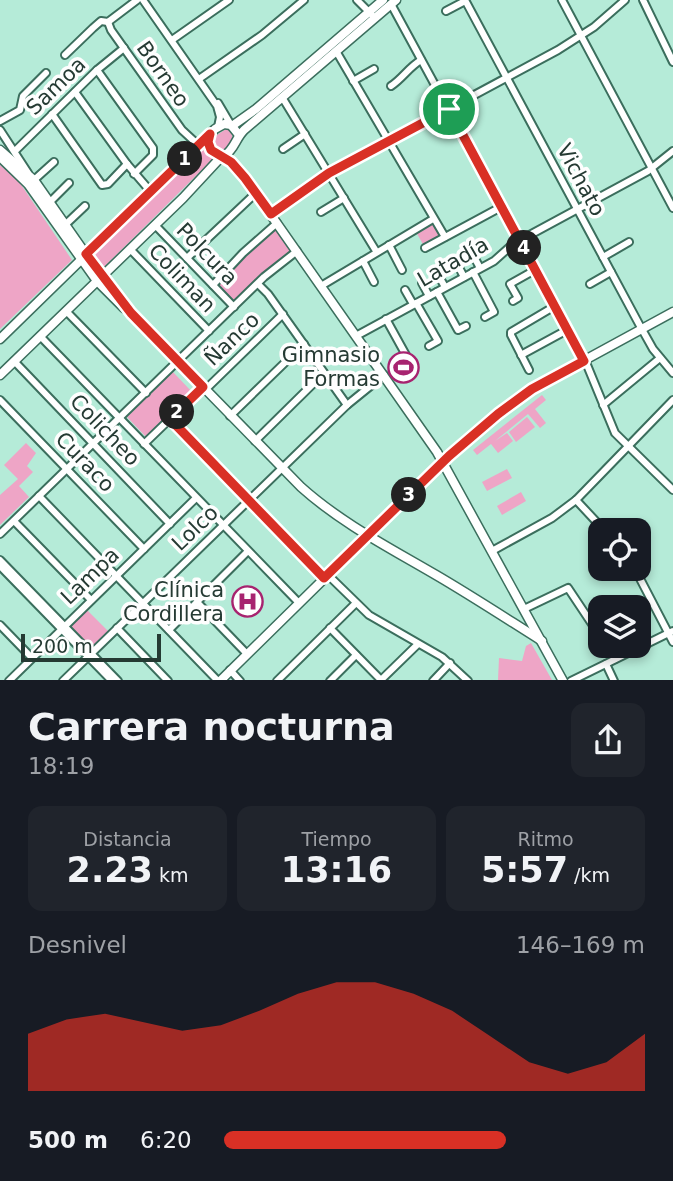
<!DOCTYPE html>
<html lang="es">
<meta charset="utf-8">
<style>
:root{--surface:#171b24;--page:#20242c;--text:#f1f3f6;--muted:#9ea1a6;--accent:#d93025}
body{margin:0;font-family:"DejaVu Sans",sans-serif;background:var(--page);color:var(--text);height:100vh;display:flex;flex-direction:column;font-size:26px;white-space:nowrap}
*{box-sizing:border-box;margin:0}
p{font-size:23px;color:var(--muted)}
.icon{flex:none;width:38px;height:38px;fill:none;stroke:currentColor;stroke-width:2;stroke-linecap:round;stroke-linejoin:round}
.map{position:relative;height:680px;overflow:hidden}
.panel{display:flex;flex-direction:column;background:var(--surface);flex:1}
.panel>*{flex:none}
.tools{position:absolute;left:588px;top:518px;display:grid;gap:14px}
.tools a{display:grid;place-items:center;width:63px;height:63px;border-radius:14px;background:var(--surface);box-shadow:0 4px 10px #0003;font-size:35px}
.scale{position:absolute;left:21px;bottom:18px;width:140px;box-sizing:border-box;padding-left:7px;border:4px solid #253a33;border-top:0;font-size:19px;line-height:24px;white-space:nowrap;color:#253a33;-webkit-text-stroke:5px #fefefe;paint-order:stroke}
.pin{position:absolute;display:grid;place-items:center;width:60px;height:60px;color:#fff;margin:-30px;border:4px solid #fff;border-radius:50%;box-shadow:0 2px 7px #0007}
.km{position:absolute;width:35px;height:35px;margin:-18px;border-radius:50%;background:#222;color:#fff;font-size:19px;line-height:35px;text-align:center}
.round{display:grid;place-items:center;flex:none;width:74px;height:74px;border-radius:14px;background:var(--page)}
.overview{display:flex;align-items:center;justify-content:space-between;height:119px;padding:0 28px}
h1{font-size:38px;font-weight:700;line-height:52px}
.figures{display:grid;grid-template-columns:repeat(3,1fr);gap:10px;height:119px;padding:7px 28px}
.figures div{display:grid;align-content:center;border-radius:14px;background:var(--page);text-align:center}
.figures b{font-size:35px;font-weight:700}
.figures small{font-size:19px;font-weight:400}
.figures p{font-size:19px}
.chart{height:196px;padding:14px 28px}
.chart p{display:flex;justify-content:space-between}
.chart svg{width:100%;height:126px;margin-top:7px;fill:var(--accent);opacity:.7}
ul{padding:0 28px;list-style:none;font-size:23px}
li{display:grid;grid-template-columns:112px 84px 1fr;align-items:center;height:52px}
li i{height:18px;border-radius:9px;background:var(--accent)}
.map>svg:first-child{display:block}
.green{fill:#eea5c6}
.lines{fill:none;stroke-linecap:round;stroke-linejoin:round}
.minor-casing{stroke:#3b6e5d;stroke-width:10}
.major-casing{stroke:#3b6e5d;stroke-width:11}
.minor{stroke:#fff;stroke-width:6}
.major{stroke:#fff;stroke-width:8}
.route-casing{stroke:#fff;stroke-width:14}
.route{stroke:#d93025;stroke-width:9}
.labels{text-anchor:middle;stroke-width:7;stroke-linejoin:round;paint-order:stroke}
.street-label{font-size:21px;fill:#253a33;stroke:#fefefe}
.poi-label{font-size:21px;fill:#253a33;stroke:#fefefe;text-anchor:end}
</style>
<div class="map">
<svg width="673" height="681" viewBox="0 0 673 681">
<rect width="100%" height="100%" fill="#b5ebd8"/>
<g class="green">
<path d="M 226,129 L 232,131 L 232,142 L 223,151 L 215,151 L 212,145 L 214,137 Z"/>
<path d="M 202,148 L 208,156 L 214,158 L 100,271 L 90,256 Z"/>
<path d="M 0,165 L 18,180 L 72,260 L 0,329 Z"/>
<path d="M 433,219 L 445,237 L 425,248 L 415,230 Z"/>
<path d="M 276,226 L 293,250 L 261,275 L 233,302 L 216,285 L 244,253 Z"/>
<path d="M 172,371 L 193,393 L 147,438 L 127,417 Z"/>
<path d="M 542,395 L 546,400 L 535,409 L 546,423 L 540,428 L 528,414 L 495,441 L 507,433 L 513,441 L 498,453 L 491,444 L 477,455 L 473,450 Z"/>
<path d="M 527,417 L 535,427 L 516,442 L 509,432 Z"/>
<path d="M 26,443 L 36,453 L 27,466 L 33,472 L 19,486 L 29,497 L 0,525 L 0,495 L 18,479 L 4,465 Z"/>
<path d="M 507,469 L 512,478 L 487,491 L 482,482 Z"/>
<path d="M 521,492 L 526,501 L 502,515 L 497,506 Z"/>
<path d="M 86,609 L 109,632 L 92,649 L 69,625 Z"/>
<path d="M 531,643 L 552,680 L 498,680 L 499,658 L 522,661 L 526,646 Z"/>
</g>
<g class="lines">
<defs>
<g id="minor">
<path d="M 143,0 L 217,106 L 220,117 L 218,127"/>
<path d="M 357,0 L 375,18"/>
<path d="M 465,0 L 639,324 L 653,349 L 673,373"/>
<path d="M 562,0 L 673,208"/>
<path d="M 643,0 L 673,62"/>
<path d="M 391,4 L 587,365 L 615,433 L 673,490"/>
<path d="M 446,11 L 465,1"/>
<path d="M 108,22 L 111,30 L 182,130 L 195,142 L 200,144"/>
<path d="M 172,40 L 229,0"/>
<path d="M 336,51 L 445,237"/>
<path d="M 65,55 L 93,28 L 101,21 L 108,22 L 137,0"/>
<path d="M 97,70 L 153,148 L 153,155 L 134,174"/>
<path d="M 199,79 L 262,35 L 304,0"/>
<path d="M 353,81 L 374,69"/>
<path d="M 391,86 C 403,78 408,68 421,60"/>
<path d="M 75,92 L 127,164 L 151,192"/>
<path d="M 282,97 L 376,251"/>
<path d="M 218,103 L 231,125"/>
<path d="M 52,114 L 102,185 L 108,184 L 127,164"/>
<path d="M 0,121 L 20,110 L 23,96 L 46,73"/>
<path d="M 0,130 L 28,173"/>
<path d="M 283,149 L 305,134"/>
<path d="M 15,151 L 97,70 L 124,48"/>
<path d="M 34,180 L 54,162"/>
<path d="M 50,202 L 69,183"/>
<path d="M 321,212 L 344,198"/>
<path d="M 271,214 L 329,173 L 558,50 L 594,27 L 625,0"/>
<path d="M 66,224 L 85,206"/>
<path d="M 155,225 L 234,307"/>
<path d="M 389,245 L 402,270"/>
<path d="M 425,248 L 501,207"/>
<path d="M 130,249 L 209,331"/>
<path d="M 473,255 L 480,268"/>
<path d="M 603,257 L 629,242"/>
<path d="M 187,258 L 256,193"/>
<path d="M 363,261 L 374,282"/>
<path d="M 456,262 L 464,277"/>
<path d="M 473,272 L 494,312 L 485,317"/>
<path d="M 437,273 L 445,287"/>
<path d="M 422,283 L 429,296"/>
<path d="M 258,284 L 268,294 L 347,405"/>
<path d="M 590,284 L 611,272"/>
<path d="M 213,285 L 243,253 L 277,223"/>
<path d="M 321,286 L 433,219"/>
<path d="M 405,290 L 413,304"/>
<path d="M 437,292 L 458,330 L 466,326"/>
<path d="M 513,301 L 518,298 L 510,284 L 535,270"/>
<path d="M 416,303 L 438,341 L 429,346"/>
<path d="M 66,311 L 146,393"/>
<path d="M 386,319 L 407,357"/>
<path d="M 40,336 L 299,603"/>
<path d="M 356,336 L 494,261 L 513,244 L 648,171 L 673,151"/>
<path d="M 521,355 L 567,330"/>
<path d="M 14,361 L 170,524"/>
<path d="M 529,370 L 511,335 L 511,332 L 555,306"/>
<path d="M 205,390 L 283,314"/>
<path d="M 0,400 L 144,549"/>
<path d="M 603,405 L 660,358"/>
<path d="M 230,416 L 304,344"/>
<path d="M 170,419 L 324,578"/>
<path d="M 255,441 L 324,373"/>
<path d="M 144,444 L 203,387"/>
<path d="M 39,496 L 218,681"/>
<path d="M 576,500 L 604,530"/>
<path d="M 14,521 L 91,600"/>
<path d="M 0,534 L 264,277 L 297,251"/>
<path d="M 492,551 L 552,518 L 576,500 L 673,400"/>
<path d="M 0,560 L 118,681"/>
<path d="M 0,566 L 112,681"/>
<path d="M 635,569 L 673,642"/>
<path d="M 328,575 L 369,615 L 442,657 L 468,681"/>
<path d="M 197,602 L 247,654"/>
<path d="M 524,609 L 568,588 L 600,636"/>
<path d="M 0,625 L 32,658"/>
<path d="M 117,628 L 168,681"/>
<path d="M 330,628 L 381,680"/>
<path d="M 169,630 L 248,551"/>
<path d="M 607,646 L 615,659"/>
<path d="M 606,664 L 614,681"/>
<path d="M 230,670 L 240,681"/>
<path d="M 9,681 L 196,498"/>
<path d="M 63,681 L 347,405 L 384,375"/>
<path d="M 277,681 L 356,603"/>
<path d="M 330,681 L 356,655"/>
<path d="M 380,681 L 418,644"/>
<path d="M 433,681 L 450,663"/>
<path d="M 571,681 L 673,631"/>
</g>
<g id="major">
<path d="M 232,126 L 256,109 L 383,0"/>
<path d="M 210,134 C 205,146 211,155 224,156 L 245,178 L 437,452 L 563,681"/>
<path d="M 0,150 L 34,180 L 101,276 L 131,313 L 301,487 C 341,523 390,548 436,575 C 472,596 507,619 542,641"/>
<path d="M 224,156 C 235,149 235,139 244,130 L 396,0"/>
<path d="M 0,157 L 28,184 L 97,281 L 124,308"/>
<path d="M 0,339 L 215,129 L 224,124 L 231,125 L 239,135"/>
<path d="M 0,375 L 183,198 L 222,156"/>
<path d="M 220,681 L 449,456 L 498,414 L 539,385 L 673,312"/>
</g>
</defs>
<use href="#minor" class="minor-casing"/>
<use href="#major" class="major-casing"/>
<use href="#minor" class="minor"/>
<use href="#major" class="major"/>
</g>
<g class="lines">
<defs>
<path id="route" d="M 449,109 L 584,361 L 532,389 L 498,414 L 449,456 L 324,578 L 170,419 L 203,387 L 131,313 L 86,254 L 210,134 L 208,142 L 211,150 L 231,162 L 245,178 L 271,214 L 329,173 Z"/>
</defs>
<use href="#route" class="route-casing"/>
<use href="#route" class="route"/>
</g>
<defs>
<symbol id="stadium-ring" viewBox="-11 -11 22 22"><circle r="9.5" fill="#fefefe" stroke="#a7236f" stroke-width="1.5"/><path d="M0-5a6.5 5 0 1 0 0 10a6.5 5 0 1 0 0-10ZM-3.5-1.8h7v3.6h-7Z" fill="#a7236f"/></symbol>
<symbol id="hospital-ring" viewBox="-11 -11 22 22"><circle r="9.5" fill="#fefefe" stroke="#a7236f" stroke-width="1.5"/><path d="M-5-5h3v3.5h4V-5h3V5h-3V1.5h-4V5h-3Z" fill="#a7236f"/></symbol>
</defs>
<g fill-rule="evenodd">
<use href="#stadium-ring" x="386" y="350" width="35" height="35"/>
<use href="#hospital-ring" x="230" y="584" width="35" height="35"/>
</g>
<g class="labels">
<g class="street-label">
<text transform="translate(163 74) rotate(55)" y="7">Borneo</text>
<text transform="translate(56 86) rotate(-44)" y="7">Samoa</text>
<text transform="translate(581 180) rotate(62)" y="7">Vichato</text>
<text transform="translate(207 254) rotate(46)" y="7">Polcura</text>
<text transform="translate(453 262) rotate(-30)" y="7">Latadía</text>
<text transform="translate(182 278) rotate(46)" y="7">Coliman</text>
<text transform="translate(232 339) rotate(-44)" y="7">Ñanco</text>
<text transform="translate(105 430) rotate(46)" y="7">Colicheo</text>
<text transform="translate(85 462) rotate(46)" y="7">Curaco</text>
<text transform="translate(195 528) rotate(-44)" y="7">Lolco</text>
<text transform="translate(90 576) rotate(-44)" y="7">Lampa</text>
</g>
<g class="poi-label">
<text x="380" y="362">Gimnasio<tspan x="380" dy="24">Formas</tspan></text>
<text x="224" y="597">Clínica<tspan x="224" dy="24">Cordillera</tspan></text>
</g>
</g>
</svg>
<div class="tools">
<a><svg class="icon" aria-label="locate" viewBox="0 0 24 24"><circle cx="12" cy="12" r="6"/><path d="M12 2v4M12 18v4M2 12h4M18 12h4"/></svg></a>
<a><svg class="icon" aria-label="layers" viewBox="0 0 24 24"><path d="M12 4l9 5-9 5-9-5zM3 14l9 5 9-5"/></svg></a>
</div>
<div class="scale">200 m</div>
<div class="pin" style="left:449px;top:109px;background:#1e9e55"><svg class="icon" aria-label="arrive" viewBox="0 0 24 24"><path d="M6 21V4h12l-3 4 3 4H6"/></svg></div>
<b class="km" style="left:185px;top:159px">1</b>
<b class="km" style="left:177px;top:412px">2</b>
<b class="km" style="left:409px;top:495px">3</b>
<b class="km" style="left:524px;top:248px">4</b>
</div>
<section class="panel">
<div class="overview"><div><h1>Carrera nocturna</h1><p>18:19</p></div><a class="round"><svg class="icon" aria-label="share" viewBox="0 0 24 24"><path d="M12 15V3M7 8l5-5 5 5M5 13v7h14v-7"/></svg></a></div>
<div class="figures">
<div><p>Distancia</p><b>2.23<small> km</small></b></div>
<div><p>Tiempo</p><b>13:16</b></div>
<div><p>Ritmo</p><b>5:57<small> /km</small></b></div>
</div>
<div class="chart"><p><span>Desnivel</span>146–169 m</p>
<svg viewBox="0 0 160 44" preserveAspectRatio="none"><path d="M0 44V24L10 19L20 17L30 20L40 23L50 21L60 16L70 10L80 6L90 6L100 10L110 16L120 25L130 34L140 38L150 34L160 24V44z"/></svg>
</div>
<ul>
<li><b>500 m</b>6:20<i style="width:67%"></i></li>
</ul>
</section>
